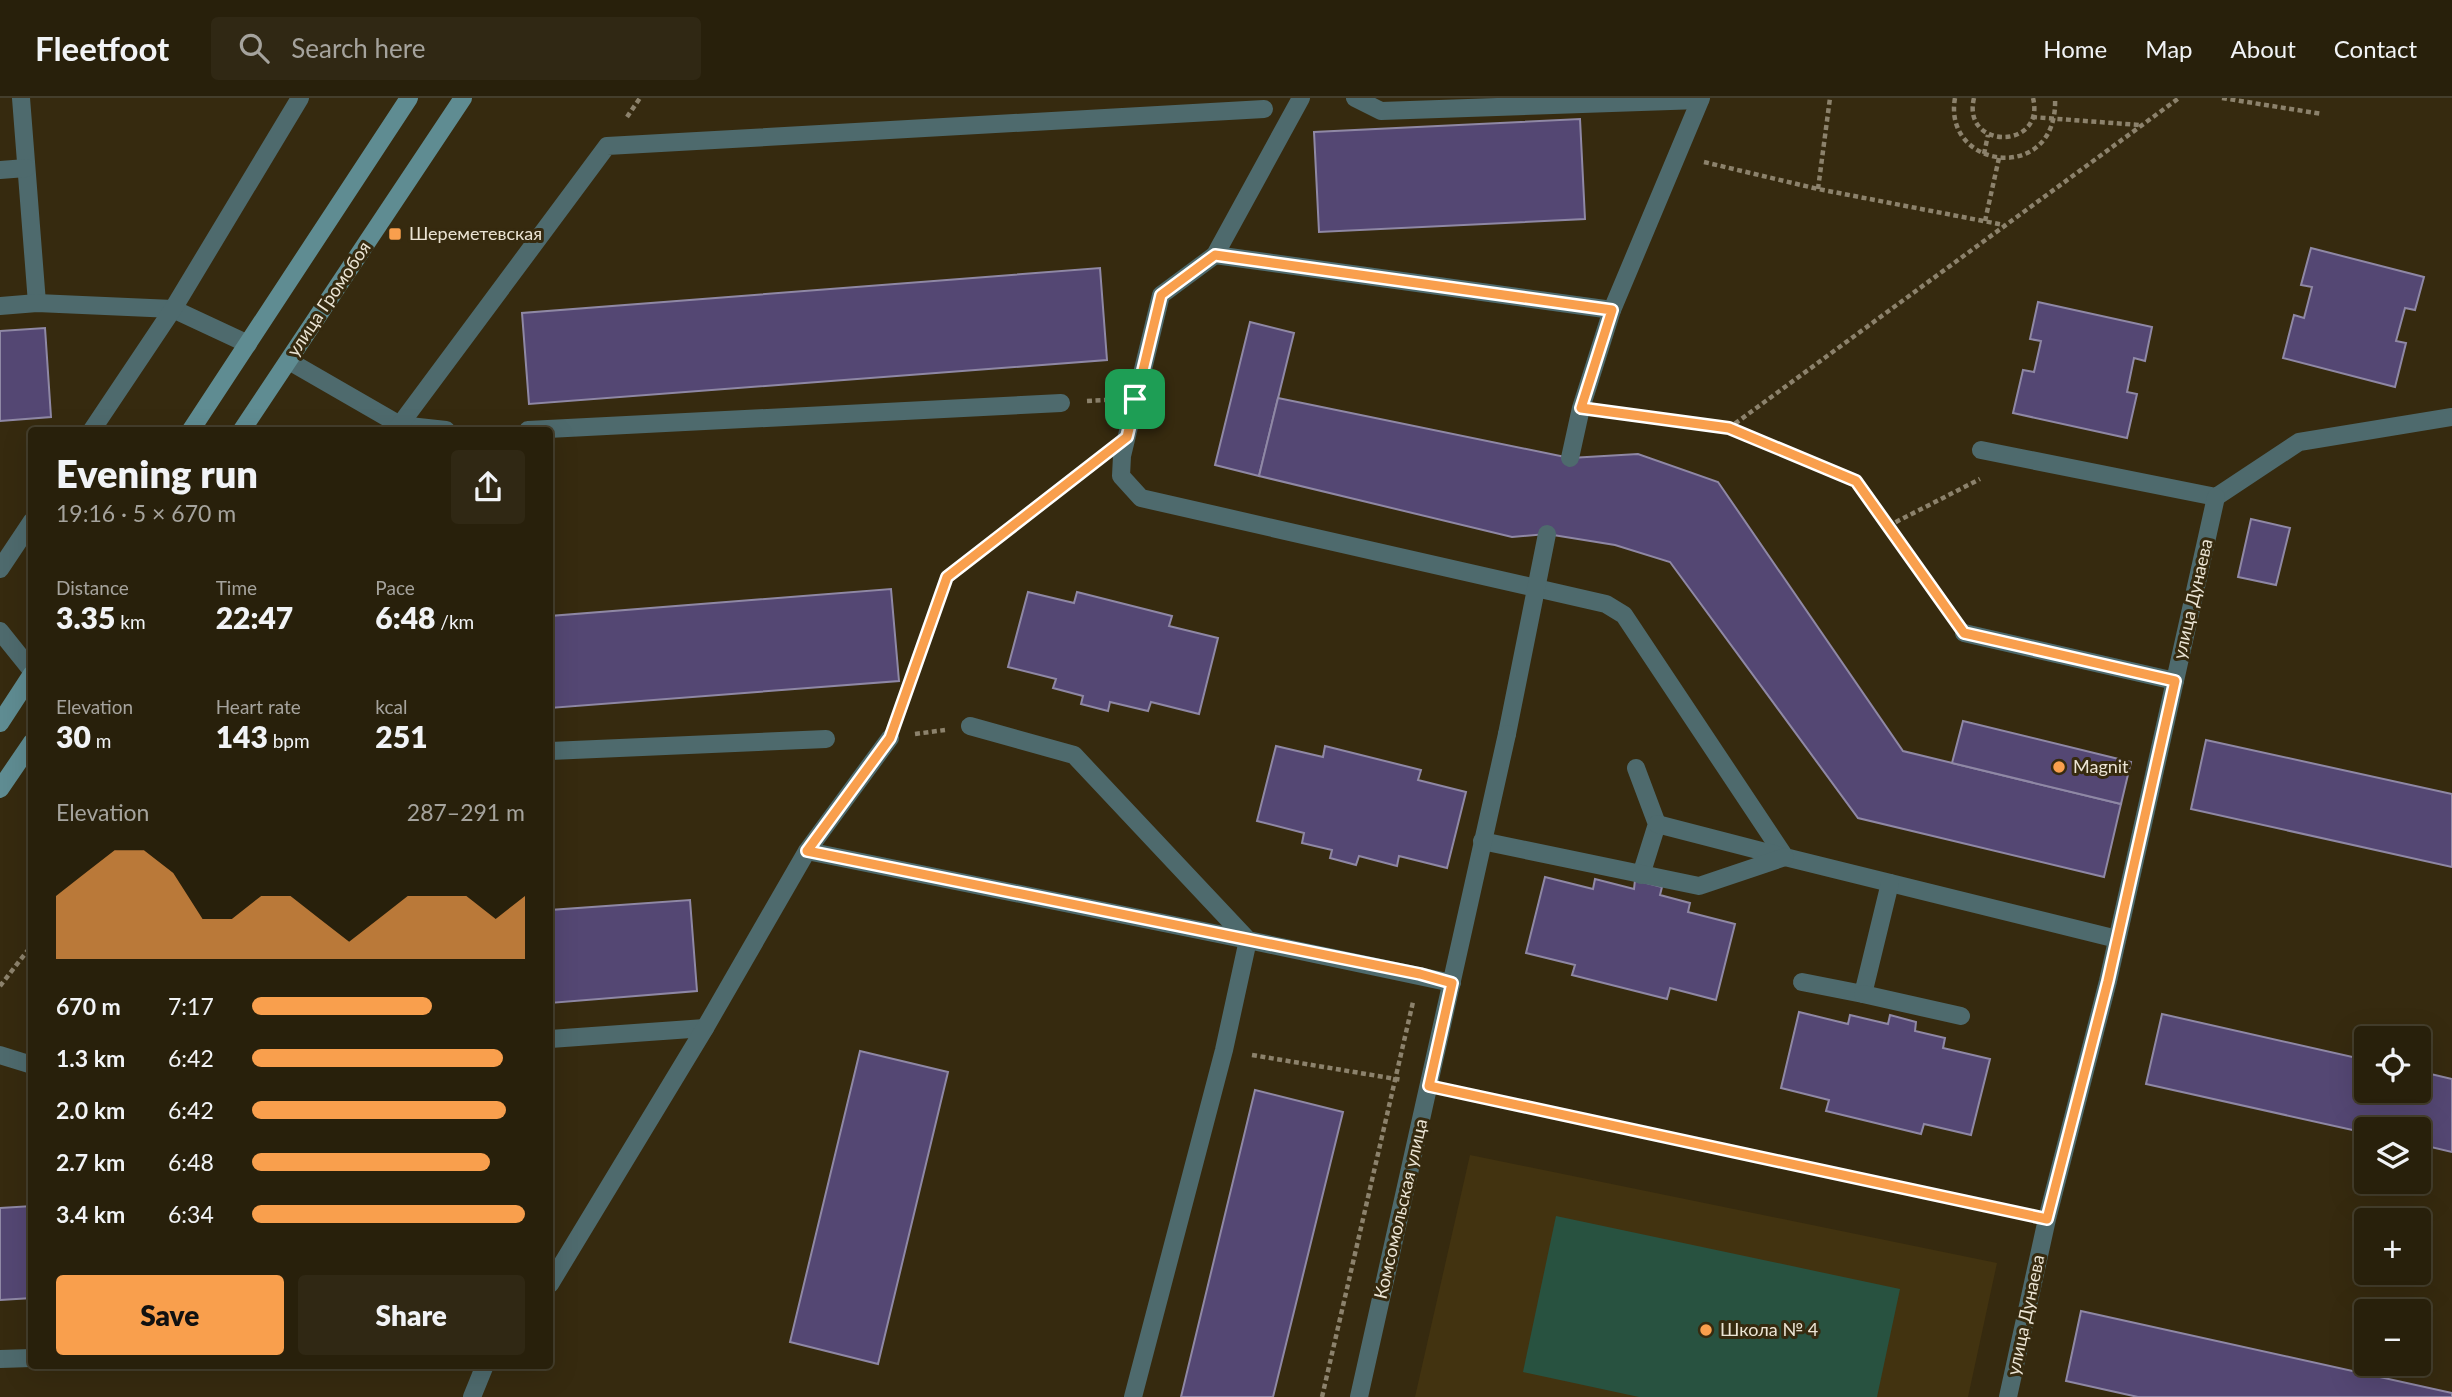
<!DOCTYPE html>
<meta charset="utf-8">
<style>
:root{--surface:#28200b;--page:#302814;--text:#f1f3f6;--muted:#a5a39d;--line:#443e2c;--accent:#f99f4d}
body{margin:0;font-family:Lato,sans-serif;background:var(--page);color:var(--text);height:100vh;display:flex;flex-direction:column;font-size:26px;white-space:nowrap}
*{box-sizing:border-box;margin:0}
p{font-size:23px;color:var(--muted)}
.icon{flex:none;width:38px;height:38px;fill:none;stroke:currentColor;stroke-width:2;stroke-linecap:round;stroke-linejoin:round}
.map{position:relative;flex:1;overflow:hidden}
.sheet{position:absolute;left:28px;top:329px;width:525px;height:942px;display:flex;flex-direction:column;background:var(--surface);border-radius:7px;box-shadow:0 7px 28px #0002,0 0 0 2px var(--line)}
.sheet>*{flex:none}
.buttons{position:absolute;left:2354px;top:928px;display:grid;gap:14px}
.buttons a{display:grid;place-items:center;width:77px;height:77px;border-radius:7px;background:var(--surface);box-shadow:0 7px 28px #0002,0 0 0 2px var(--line);font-size:35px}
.pin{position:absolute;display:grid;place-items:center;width:60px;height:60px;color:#fff;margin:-30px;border-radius:14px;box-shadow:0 4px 10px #0006}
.round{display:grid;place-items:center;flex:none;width:74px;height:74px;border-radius:7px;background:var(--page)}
.head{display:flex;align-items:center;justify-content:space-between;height:119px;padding:0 28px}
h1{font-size:38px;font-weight:800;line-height:52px}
.figures{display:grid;grid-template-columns:repeat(3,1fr);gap:10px;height:119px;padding:7px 28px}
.figures div{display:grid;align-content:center}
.figures b{font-size:30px;font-weight:800}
.figures small{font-size:19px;font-weight:400}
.figures p{font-size:19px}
.chart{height:196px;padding:14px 28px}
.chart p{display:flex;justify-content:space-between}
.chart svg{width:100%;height:126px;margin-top:7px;fill:var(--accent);opacity:.7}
.action{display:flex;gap:14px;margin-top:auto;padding:14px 28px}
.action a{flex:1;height:80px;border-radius:7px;background:var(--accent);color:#111;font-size:28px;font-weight:800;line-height:80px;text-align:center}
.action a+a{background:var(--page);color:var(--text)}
ul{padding:0 28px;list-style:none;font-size:23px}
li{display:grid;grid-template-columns:112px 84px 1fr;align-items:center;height:52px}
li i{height:18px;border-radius:9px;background:var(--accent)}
header{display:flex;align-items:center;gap:42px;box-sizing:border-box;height:98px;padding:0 35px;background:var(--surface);border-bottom:2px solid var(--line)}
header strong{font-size:33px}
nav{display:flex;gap:38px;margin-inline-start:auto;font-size:24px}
.search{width:490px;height:63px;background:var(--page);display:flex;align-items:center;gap:18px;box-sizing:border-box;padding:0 24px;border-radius:7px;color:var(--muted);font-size:26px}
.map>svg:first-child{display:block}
.built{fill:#423310}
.garden{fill:#285240}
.building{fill:#544773;stroke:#8f88a5;stroke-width:2}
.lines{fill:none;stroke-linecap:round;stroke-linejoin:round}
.path{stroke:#8c826c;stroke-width:4.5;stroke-dasharray:5 3.5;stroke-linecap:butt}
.service{stroke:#4e6a6d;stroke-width:18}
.minor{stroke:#4e6a6d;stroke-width:18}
.secondary{stroke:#5f8c92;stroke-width:18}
.route-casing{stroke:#fff;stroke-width:14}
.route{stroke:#f99f4d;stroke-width:9}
.poi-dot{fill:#f99f4d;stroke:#362a0f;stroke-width:2.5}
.labels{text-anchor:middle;stroke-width:6;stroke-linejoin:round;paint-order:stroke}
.poi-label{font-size:18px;fill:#ebe4d4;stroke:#362a0f;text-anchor:start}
.street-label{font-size:18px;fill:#ebe4d4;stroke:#362a0f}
</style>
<header>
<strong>Fleetfoot</strong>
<div class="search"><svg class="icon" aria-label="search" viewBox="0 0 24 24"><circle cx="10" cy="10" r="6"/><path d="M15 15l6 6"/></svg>Search here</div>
<nav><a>Home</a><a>Map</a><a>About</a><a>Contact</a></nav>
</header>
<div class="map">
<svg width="2452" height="1299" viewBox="0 0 2452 1299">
<rect width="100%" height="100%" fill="#362a0f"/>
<path class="built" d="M 1470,1057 L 1997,1165 L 1968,1299 L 1415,1299 Z"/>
<path class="garden" d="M 1556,1118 L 1900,1191 L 1877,1299 L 1639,1299 L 1523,1274 Z"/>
<g class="building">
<path d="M 1580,21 L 1585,121 L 1319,134 L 1314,34 Z"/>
<path d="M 2311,150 L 2424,179 L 2415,212 L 2405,210 L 2396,243 L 2406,245 L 2395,289 L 2283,260 L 2294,217 L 2304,220 L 2312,189 L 2301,187 Z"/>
<path d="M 1100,170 L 1107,262 L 529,306 L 522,215 Z"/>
<path d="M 2038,204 L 2152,229 L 2145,263 L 2134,260 L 2127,294 L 2137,296 L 2127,340 L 2013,315 L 2023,272 L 2034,274 L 2041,243 L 2030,241 Z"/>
<path d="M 1250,224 L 1294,235 L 1259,378 L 1215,367 Z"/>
<path d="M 45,230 L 51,319 L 0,323 L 0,233 Z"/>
<path d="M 1278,300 L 1570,360 L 1638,356 L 1718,384 L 1903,653 L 2121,706 L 2104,779 L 1858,720 L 1670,464 L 1615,447 L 1547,436 L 1512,439 L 1259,378 Z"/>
<path d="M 2251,421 L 2290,430 L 2276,487 L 2238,479 Z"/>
<path d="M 891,491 L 899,583 L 550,610 L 550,518 Z"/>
<path d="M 1028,494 L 1074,505 L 1077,494 L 1172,518 L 1169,528 L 1218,540 L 1199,616 L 1151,604 L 1148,613 L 1110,604 L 1108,613 L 1081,606 L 1083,598 L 1053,590 L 1056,581 L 1008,569 Z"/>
<path d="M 1963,623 L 2131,664 L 2121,706 L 1952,665 Z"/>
<path d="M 2206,642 L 2452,696 L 2452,769 L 2191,711 Z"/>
<path d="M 1276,648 L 1323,659 L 1325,648 L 1421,672 L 1418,682 L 1466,694 L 1447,770 L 1399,758 L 1397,768 L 1359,758 L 1356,767 L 1330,760 L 1332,752 L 1302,745 L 1304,735 L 1257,723 Z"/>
<path d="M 1545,779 L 1593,791 L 1595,781 L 1634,791 L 1635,782 L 1662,789 L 1660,797 L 1690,805 L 1688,814 L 1735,826 L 1716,902 L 1670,890 L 1667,901 L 1572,877 L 1575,867 L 1526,855 Z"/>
<path d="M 690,802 L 697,893 L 550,905 L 550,812 Z"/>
<path d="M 1799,914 L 1848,926 L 1850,917 L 1888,926 L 1890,917 L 1916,924 L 1915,933 L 1945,940 L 1943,950 L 1990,961 L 1971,1037 L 1924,1026 L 1921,1036 L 1826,1013 L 1829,1002 L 1781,990 Z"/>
<path d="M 2162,916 L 2366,962 L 2366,992 L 2418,992 L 2418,973 L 2452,981 L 2452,1054 L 2418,1046 L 2418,1031 L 2366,1031 L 2366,1035 L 2146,986 Z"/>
<path d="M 860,953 L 948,974 L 878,1266 L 790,1244 Z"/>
<path d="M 1255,992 L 1343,1014 L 1273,1299 L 1181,1299 Z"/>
<path d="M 32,1108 L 32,1200 L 0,1202 L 0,1110 Z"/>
<path d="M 2081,1213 L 2452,1295 L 2452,1299 L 2138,1299 L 2066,1283 Z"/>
</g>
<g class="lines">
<g class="path">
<path d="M 1955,0 C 1942,72 2059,87 2055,0"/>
<path d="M 1974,0 C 1961,52 2046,52 2033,0"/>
<path d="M 2222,0 L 2322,16"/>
<path d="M 627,19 L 640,0"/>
<path d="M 2032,19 L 2140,27"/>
<path d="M 1984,56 L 1988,37"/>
<path d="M 1704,64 L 1818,91 L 2004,127"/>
<path d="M 1818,91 L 1830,0"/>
<path d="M 1985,123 L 1999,60"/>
<path d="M 1087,303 L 1106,302"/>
<path d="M 1610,314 L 1729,330 L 2179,0"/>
<path d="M 1729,330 L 1856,383 L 1949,514"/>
<path d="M 1888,428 L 1980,381"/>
<path d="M 899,613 L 947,479 L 1093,365"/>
<path d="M 915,636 L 945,632"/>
<path d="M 0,888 L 32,847"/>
<path d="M 1252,957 L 1402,982"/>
<path d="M 1456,993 L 2018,1115"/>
<path d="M 1322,1299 L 1413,904"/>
</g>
<g class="service">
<path d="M 21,0 L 37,205"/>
<path d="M 1301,0 L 1215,157 L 1161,197 L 1122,358 L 1121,378 L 1141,400 L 1606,506 L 1624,517 L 1785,759 L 2117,841"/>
<path d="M 1355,0 L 1381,13 L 1700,2"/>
<path d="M 0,72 L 26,70"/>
<path d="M 1215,157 L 1612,212 L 1581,310 L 1570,360"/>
<path d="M 0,208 L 37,205 L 173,211 L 248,246"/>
<path d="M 1612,212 L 1701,0"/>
<path d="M 289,263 L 400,327 L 446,332"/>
<path d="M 92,332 L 173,211 L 300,0"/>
<path d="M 396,332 L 607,48 L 1264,11"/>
<path d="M 528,332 L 1061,305"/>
<path d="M 1981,352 L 2216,399 L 2299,344 L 2452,319"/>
<path d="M 0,471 L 32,423"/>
<path d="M 0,533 L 32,573"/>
<path d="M 1964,535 L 2175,583"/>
<path d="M 970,628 L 1074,657 L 1248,842 L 1452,885"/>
<path d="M 1507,636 L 1547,436"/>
<path d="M 550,653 L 826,641"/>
<path d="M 1636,670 L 1657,726 L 1641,777"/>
<path d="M 1657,726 L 1785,759"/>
<path d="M 1482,743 L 1699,788 L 1785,759"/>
<path d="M 807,753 L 1248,842 L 1224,952 L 1133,1299"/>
<path d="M 1802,884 L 1863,896 L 1890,785"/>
<path d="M 1863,896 L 1961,918"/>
<path d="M 550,941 L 705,930"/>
<path d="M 0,957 L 32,967"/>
<path d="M 550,1186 L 705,930 L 807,753 L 890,640"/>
<path d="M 0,1261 L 32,1260"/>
<path d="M 472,1299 L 485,1267"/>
</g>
<g class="minor">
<path d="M 1359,1299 L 1507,636"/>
<path d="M 2008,1299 L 2047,1121 L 2108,883 L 2216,399"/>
</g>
<g class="secondary">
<path d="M 191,332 L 409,0"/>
<path d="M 242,332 L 463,0"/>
<path d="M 0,625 L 32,576"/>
<path d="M 0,691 L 32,644"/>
</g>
</g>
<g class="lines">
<defs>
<path id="route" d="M 1215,157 L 1612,212 L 1581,310 L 1729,330 L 1856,383 L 1964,535 L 2175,583 L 2108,883 L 2047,1121 L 1429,988 L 1452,885 L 1420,876 L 807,753 L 890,640 L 947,479 L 1127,339 L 1161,197 Z"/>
</defs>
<use href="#route" class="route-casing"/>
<use href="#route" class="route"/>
</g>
<g class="poi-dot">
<rect x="388" y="129" width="14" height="14" rx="3.5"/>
<circle cx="2059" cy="669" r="7"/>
<circle cx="1706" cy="1232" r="7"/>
</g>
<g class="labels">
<g class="poi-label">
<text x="409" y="142">Шереметевская</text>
<text x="2073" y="675">Magnit</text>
<text x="1720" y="1238">Школа № 4</text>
</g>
<g class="street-label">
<text transform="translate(329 201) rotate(-56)" y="6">улица Громобоя</text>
<text transform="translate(2193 501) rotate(-77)" y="6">улица Дунаева</text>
<text transform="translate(1401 1111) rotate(-77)" y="6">Комсомольская улица</text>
<text transform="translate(2026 1217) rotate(-78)" y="6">улица Дунаева</text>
</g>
</g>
</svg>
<div class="buttons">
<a><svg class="icon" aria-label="locate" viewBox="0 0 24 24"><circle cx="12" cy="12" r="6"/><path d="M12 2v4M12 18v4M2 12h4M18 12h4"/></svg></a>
<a><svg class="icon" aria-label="layers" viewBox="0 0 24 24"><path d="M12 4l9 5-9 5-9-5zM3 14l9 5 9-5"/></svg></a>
<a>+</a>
<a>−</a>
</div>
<div class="pin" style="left:1135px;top:301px;background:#1e9e55"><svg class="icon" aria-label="arrive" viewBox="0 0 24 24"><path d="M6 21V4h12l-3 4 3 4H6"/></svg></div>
<section class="sheet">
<div class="head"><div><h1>Evening run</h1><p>19:16 · 5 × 670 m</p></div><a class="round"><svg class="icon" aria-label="share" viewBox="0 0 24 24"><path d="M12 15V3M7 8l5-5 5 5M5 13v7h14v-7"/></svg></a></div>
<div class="figures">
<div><p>Distance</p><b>3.35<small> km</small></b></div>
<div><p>Time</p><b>22:47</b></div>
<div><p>Pace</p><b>6:48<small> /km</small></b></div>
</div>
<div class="figures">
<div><p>Elevation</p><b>30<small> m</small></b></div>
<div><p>Heart rate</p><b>143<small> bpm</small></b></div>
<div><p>kcal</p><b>251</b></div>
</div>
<div class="chart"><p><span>Elevation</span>287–291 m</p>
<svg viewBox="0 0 160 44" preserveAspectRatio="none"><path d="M0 44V22L10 14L20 6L30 6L40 14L50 30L60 30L70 22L80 22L90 30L100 38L110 30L120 22L130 22L140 22L150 30L160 22V44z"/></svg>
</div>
<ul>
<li><b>670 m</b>7:17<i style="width:66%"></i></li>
<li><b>1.3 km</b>6:42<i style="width:92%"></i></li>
<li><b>2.0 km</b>6:42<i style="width:93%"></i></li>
<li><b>2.7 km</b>6:48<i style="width:87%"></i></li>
<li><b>3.4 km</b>6:34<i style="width:100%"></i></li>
</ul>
<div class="action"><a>Save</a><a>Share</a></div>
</section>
</div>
